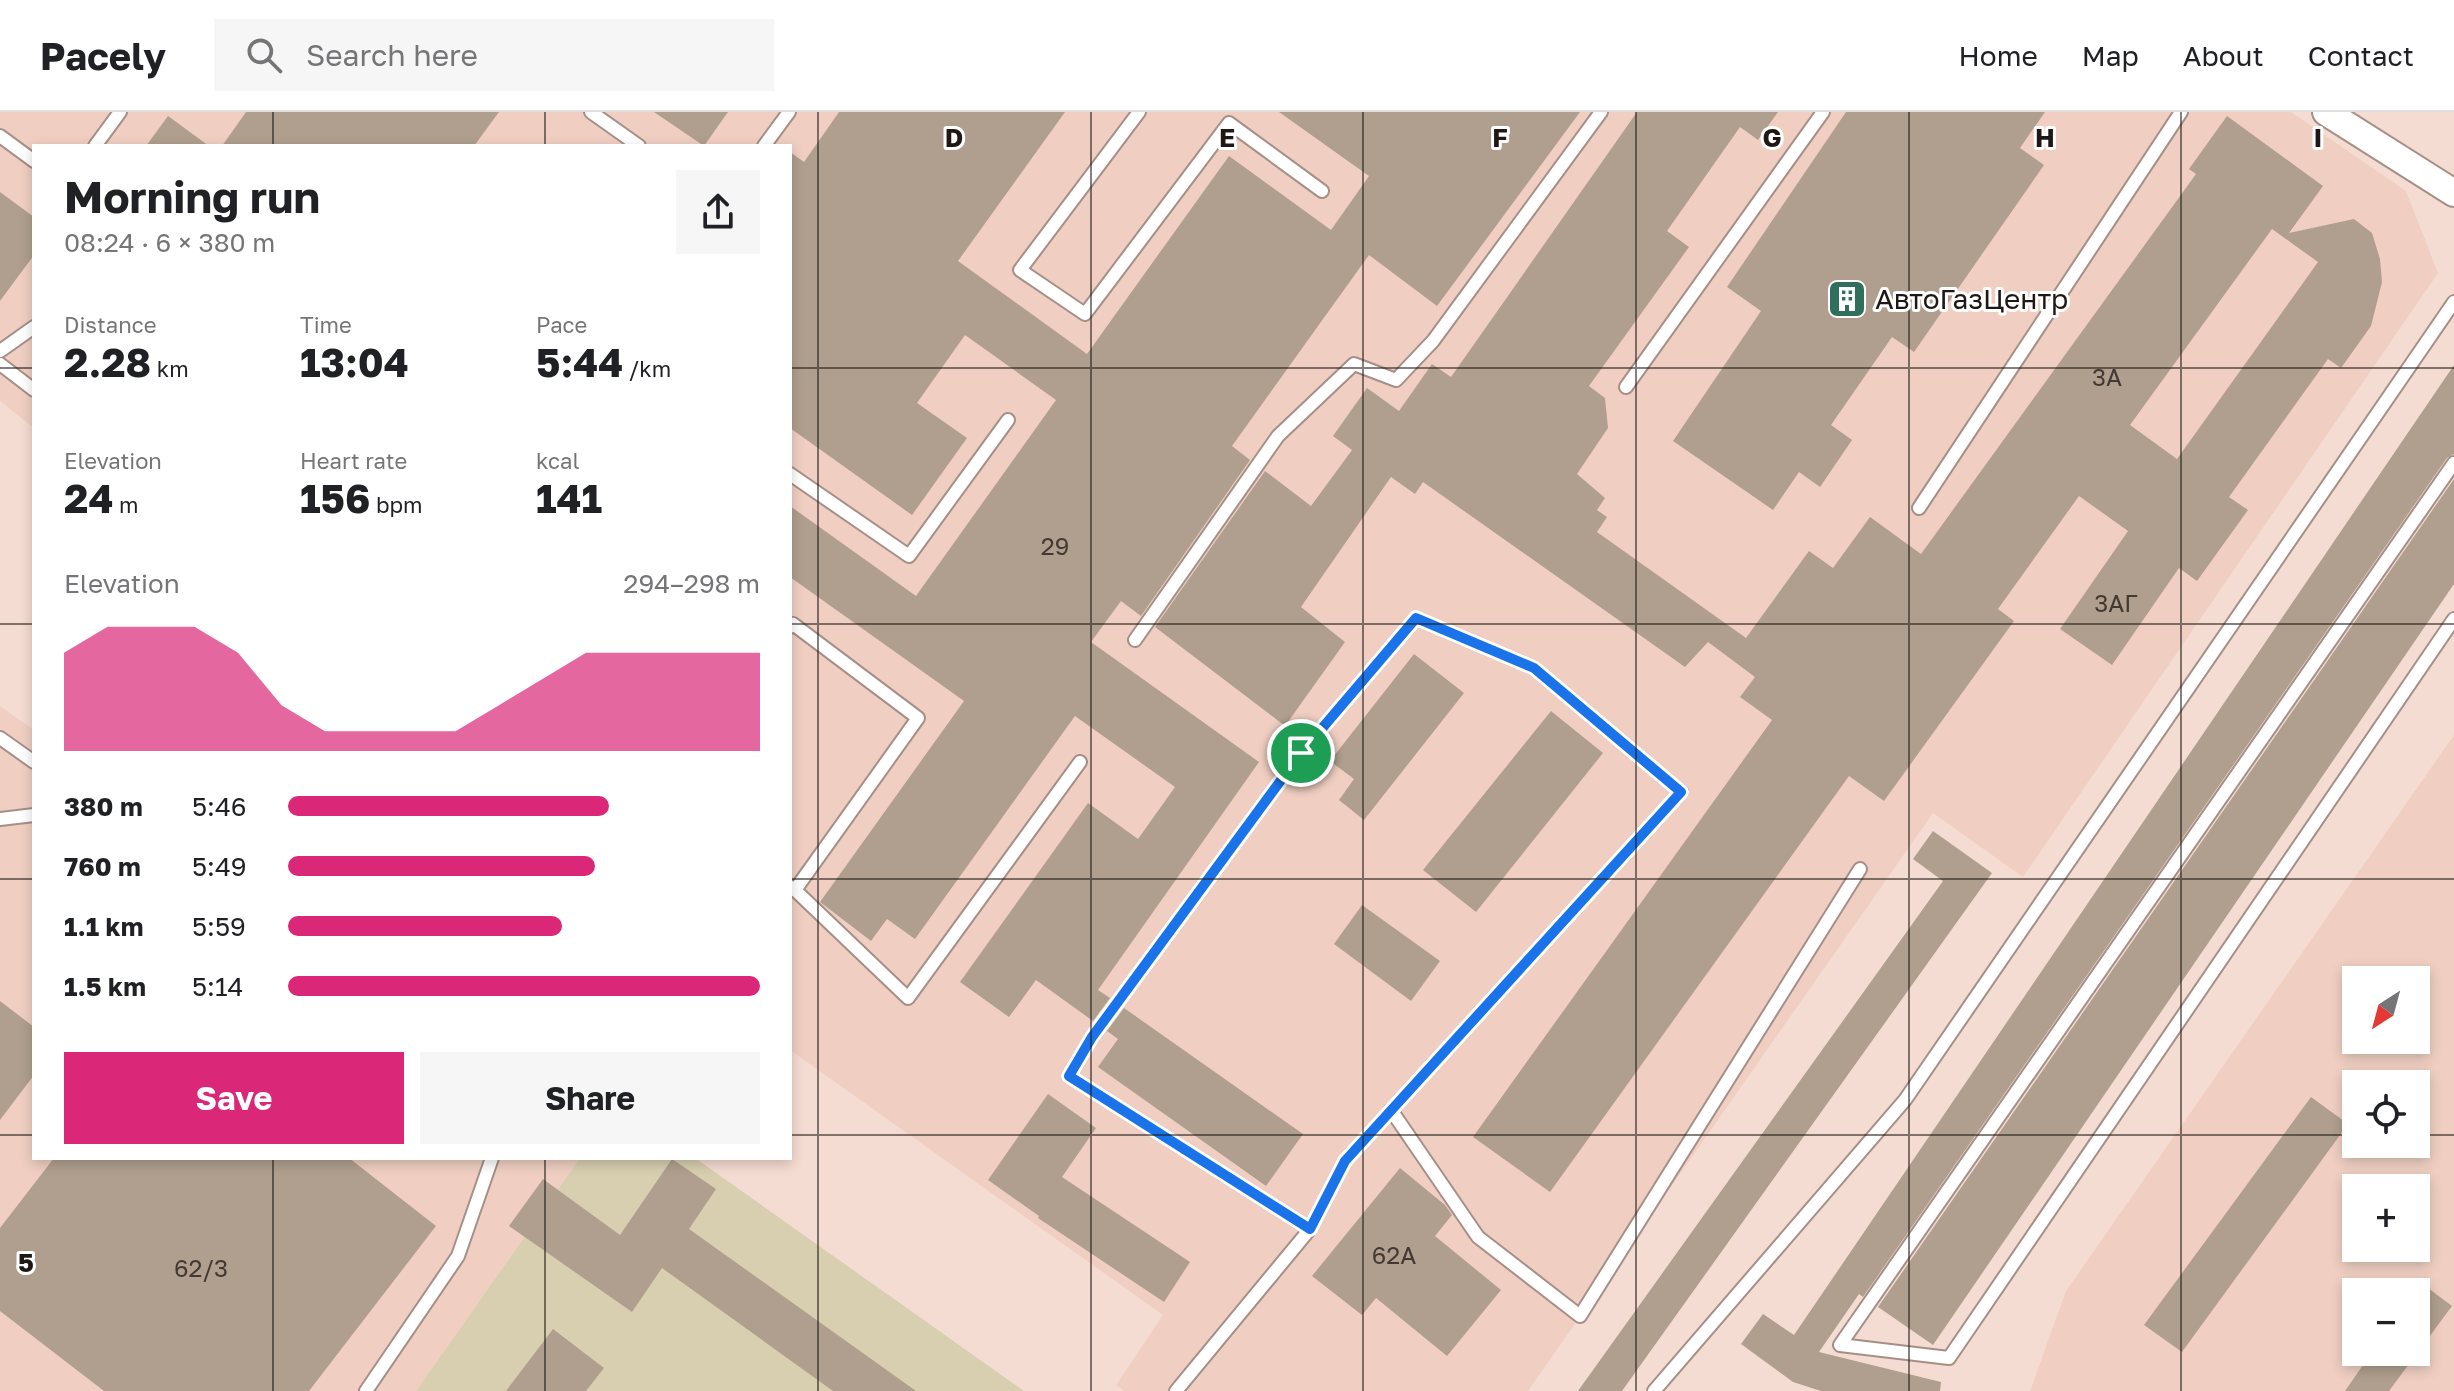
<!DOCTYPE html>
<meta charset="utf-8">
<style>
:root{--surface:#fff;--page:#f6f6f6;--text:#202124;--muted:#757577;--line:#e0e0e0;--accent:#db2777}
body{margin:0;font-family:"Golos Text",sans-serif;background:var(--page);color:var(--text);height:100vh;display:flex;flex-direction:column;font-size:30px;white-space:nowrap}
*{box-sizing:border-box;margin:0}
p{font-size:26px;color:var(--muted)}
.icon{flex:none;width:44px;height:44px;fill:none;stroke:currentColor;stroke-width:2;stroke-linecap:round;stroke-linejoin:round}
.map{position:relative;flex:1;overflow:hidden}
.side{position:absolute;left:32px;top:32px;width:760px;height:1016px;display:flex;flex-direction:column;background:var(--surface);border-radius:0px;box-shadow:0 4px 12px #0003}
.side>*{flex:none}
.needle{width:52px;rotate:216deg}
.fabs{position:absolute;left:2342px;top:854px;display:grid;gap:16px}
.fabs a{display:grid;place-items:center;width:88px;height:88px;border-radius:0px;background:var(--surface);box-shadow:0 4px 12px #0003;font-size:40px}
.pin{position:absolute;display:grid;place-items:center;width:68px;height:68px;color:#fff;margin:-34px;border:4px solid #fff;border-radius:50%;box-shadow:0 2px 8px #0007}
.round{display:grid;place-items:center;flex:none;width:84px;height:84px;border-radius:0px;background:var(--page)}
.head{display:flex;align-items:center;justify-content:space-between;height:136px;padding:0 32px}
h1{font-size:44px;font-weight:700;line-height:60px}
.metrics{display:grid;grid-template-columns:repeat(3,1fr);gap:12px;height:136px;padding:8px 32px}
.metrics div{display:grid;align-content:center}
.metrics b{font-size:40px;font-weight:700}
.metrics small{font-size:22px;font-weight:400}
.metrics p{font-size:22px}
.chart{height:224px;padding:16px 32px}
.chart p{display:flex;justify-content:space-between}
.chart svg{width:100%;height:144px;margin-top:8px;fill:var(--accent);opacity:.7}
.action{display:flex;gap:16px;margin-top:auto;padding:16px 32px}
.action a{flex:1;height:92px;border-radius:0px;background:var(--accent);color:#fff;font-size:32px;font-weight:700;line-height:92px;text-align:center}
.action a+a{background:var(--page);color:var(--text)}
ul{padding:0 32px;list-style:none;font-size:26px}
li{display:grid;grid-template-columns:128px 96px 1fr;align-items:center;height:60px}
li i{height:20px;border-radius:10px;background:var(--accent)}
header{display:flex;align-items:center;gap:48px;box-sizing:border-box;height:112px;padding:0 40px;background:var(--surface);border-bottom:2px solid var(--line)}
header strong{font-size:38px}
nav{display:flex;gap:44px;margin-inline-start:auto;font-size:28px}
.search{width:560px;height:72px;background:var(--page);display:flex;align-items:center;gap:20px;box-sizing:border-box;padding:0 28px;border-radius:0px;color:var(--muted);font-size:30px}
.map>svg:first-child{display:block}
.built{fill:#f0cfc2;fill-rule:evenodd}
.green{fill:#d8cfb0}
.building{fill:#b09f8e;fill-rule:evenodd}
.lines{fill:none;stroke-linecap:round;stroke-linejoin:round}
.lane-casing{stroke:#a58f86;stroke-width:16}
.street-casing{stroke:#a58f86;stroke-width:30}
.lane{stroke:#fff;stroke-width:12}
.street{stroke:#fff;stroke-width:26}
.route-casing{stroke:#fff;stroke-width:16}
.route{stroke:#1a73e8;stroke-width:10}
.grid{fill:none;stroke:#1f1714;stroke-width:2;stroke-opacity:0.55}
.labels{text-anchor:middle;stroke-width:6;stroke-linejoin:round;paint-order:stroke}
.number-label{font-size:24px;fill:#433932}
.poi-label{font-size:28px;fill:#1f1714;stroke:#fff;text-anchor:start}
.grid-label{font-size:26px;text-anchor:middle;font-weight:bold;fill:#1f1714;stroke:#fff;stroke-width:6;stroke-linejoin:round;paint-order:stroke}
</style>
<header>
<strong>Pacely</strong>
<div class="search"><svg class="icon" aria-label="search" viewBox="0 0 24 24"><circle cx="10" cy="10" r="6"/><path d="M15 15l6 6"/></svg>Search here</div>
<nav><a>Home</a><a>Map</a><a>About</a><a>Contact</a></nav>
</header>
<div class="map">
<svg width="2454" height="1279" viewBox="0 0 2454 1279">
<rect width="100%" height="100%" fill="#f5dcd2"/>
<g class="built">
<path d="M 0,0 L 2291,0 L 2406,79 L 2438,161 L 2023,765 L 1933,701 L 1528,1279 L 1125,1279 L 1116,1273 L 1163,1203 L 790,938 L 790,34 L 34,34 L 34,316 L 0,289 Z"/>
<path d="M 0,594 L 34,618 L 34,1046 L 580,1046 L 416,1279 L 0,1279 Z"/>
<path d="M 2454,623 L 2454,1279 L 2030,1279 L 2066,1179 ZM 2356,868 L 2416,868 L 2416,928 L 2356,928 ZM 2356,972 L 2416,972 L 2416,1032 L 2356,1032 ZM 2356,1076 L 2416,1076 L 2416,1136 L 2356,1136 ZM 2356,1180 L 2416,1180 L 2416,1240 L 2356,1240 Z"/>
</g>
<path class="green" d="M 580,1046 L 695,1046 L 1024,1279 L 416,1279 Z"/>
<g class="building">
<path d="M 246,0 L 499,0 L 474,34 L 222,34 Z"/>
<path d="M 654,0 L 728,0 L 704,34 Z"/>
<path d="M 839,0 L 1065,0 L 958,149 L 1087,242 L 1229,44 L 1331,118 L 1369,64 L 1279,0 L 1580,0 L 1437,194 L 1369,143 L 1232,334 L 1250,348 L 1141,504 L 1121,489 L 1091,530 L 1259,650 L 1098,878 L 1110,886 L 1093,909 L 1036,868 L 1009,905 L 960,870 L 1088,691 L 1138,727 L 1175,675 L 1075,604 L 915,827 L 887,807 L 871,829 L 820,790 L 964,589 L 790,465 L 790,394 L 916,484 L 1056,288 L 965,223 L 917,291 L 967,326 L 912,403 L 790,316 L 790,40 L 804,50 Z"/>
<path d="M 1637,0 L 1778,0 L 1758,28 L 1740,15 L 1667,119 L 1689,135 L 1589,274 L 1605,286 L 1608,316 L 1577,362 L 1605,386 L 1597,398 L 1607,405 L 1597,420 L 1746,526 L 1809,439 L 1833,456 L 1870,405 L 1921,442 L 2196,62 L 2189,57 L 2227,4 L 2323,74 L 2289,121 L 2354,107 L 2372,121 L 2380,147 L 2382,170 L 2371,214 L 2341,256 L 2328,247 L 2229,385 L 2248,398 L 2197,469 L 2179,456 L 2112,553 L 2060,517 L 2128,419 L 2079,384 L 1998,497 L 2014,509 L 1884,689 L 1849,664 L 1550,1080 L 1473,1025 L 1772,608 L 1740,585 L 1755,565 L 1708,530 L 1685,555 L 1423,370 L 1415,382 L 1391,365 L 1301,495 L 1345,530 L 1285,614 L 1155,515 L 1265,359 L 1311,394 L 1352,338 L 1333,324 L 1367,276 L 1399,299 L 1432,252 L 1451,265 ZM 2272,117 L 2318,150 L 2177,347 L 2130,313 Z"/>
<path d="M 1846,0 L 2045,0 L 2020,36 L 2044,53 L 1914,240 L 1892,225 L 1831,313 L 1852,328 L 1820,375 L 1799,360 L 1773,398 L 1673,329 L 1761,199 L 1727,175 Z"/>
<path d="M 168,4 L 209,34 L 146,34 Z"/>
<path d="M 0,80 L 34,105 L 34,143 L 0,189 Z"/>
<path d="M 2454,253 L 2454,342 L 2447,346 L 1863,1185 L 1859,1182 L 1819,1240 L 1941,1270 L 1940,1279 L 1821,1279 L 1793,1270 L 1741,1232 L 1763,1202 L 1794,1223 Z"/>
<path d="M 2454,367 L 2454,472 L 1933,1233 L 1878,1195 Z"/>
<path d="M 1414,542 L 1464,581 L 1364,708 L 1339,688 L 1354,667 L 1330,649 Z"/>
<path d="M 1551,599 L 1603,641 L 1476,800 L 1423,758 Z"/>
<path d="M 1933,719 L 1992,761 L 1622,1279 L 1578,1279 L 1943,769 L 1913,747 Z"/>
<path d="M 1362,793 L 1440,849 L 1411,889 L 1334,832 Z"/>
<path d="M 0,889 L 34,915 L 34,963 L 0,1008 Z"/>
<path d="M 1124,896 L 1303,1022 L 1266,1074 L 1098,955 L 1118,927 L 1107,919 Z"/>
<path d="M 1048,982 L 1096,1016 L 1062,1065 L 1190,1150 L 1164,1190 L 1038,1106 L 1039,1104 L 988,1068 Z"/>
<path d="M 2311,985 L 2348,1012 L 2182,1240 L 2144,1213 Z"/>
<path d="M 54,1046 L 349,1046 L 436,1114 L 309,1279 L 104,1279 L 0,1199 L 0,1116 Z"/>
<path d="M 672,1047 L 716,1077 L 689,1117 L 916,1279 L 833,1279 L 662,1156 L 632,1200 L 509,1114 L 543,1067 L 620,1123 Z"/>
<path d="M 1400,1056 L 1445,1093 L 1452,1103 L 1435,1124 L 1501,1178 L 1447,1244 L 1376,1186 L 1362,1203 L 1312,1164 Z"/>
<path d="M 2416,1167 L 2452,1194 L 2389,1279 L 2345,1279 L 2372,1240 L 2416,1240 Z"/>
<path d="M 553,1217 L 604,1256 L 586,1279 L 506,1279 Z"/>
</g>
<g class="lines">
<defs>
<g id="lane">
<path d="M 591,0 L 639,34"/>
<path d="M 1139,0 L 1020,158 L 1085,202 L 1229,11 L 1322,79"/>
<path d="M 0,24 L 34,49"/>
<path d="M 95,34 L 120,0"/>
<path d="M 764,34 L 789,0"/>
<path d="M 0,239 L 34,215"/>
<path d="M 0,252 L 34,278"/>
<path d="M 1626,275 L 1823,0"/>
<path d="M 2454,351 L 1840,1233 L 1949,1246 L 2454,507"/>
<path d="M 790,362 L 909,444 L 1008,308"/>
<path d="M 1919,396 L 2181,0"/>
<path d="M 790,515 L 793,512 L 918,606 L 795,778 L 791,775"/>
<path d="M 1135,528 L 1278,324 L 1354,252 L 1396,268 L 1433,229 L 1601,0"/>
<path d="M 0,626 L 34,650"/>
<path d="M 0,707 L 34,703"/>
<path d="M 795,778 L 908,886 L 1080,650"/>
<path d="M 1391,998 L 1478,1125 L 1580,1204 L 1860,757"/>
<path d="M 366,1279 L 458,1144 L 492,1046"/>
<path d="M 1176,1279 L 1310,1117 L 1345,1049 L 1681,680 L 1534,556 L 1416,506 L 1301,641 L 1092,925 L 1069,964 L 1310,1117"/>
<path d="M 1654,1279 L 1905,988 L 2454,190"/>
</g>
<path id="street" d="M 2326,0 L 2454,81"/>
</defs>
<use href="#lane" class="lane-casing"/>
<use href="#street" class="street-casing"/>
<use href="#lane" class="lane"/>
<use href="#street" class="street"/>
</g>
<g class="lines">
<defs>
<path id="route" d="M 1416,506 L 1534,556 L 1681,680 L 1345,1049 L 1310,1117 L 1069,964 L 1092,925 L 1301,641 Z"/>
</defs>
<use href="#route" class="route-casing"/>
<use href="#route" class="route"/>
</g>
<path class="grid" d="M 273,0 L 273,34M 545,0 L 545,34M 818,0 L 818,1279M 1091,0 L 1091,1279M 1363,0 L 1363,1279M 1636,0 L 1636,1279M 1909,0 L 1909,1279M 2181,0 L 2181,1279M 0,256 L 34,256M 790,256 L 2454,256M 0,512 L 34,512M 790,512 L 2454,512M 0,767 L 34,767M 790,767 L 2454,767M 0,1023 L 34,1023M 790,1023 L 2356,1023M 2416,1023 L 2454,1023M 273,1046 L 273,1279M 545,1046 L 545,1279"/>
<defs>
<symbol id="building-square" viewBox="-11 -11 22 22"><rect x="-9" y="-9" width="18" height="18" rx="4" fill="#306f5c" stroke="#fff"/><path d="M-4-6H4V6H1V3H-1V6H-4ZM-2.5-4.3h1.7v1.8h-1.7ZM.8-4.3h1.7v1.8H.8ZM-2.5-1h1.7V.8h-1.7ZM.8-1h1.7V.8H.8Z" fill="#fff"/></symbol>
</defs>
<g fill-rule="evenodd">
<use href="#building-square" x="1825" y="165" width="44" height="44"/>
</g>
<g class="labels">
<g class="number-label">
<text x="2107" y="274">3А</text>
<text x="1055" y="443">29</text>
<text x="2116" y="500">3АГ</text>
<text x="1394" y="1152">62А</text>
<text x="201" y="1165">62/3</text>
</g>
<g class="poi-label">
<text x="1875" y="197">АвтоГазЦентр</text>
</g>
</g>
<g class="grid-label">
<text x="954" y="35">D</text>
<text x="1227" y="35">E</text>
<text x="1500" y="35">F</text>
<text x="1772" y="35">G</text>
<text x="2045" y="35">H</text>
<text x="2318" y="35">I</text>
<text x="26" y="1160">5</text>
</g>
</svg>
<div class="fabs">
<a><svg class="needle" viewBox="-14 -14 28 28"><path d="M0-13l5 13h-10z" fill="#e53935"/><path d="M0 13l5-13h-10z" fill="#757577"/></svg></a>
<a><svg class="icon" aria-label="locate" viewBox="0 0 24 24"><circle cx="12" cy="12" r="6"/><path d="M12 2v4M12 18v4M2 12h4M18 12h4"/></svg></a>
<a>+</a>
<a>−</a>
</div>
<div class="pin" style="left:1301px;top:641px;background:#1e9e55"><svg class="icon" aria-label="arrive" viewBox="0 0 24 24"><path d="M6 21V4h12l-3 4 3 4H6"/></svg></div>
<section class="side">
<div class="head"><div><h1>Morning run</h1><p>08:24 · 6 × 380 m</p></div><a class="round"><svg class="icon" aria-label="share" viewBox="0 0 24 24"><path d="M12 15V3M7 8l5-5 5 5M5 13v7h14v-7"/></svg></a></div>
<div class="metrics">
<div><p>Distance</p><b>2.28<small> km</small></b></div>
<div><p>Time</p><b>13:04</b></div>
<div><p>Pace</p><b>5:44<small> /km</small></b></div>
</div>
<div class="metrics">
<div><p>Elevation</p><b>24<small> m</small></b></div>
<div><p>Heart rate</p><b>156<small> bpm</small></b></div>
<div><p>kcal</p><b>141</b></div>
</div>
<div class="chart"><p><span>Elevation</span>294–298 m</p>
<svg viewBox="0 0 160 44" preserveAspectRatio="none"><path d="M0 44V14L10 6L20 6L30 6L40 14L50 30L60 38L70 38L80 38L90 38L100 30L110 22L120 14L130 14L140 14L150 14L160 14V44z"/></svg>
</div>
<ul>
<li><b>380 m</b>5:46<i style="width:68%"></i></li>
<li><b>760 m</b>5:49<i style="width:65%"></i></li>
<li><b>1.1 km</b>5:59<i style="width:58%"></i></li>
<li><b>1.5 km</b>5:14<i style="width:100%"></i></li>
</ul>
<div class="action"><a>Save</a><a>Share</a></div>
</section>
</div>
